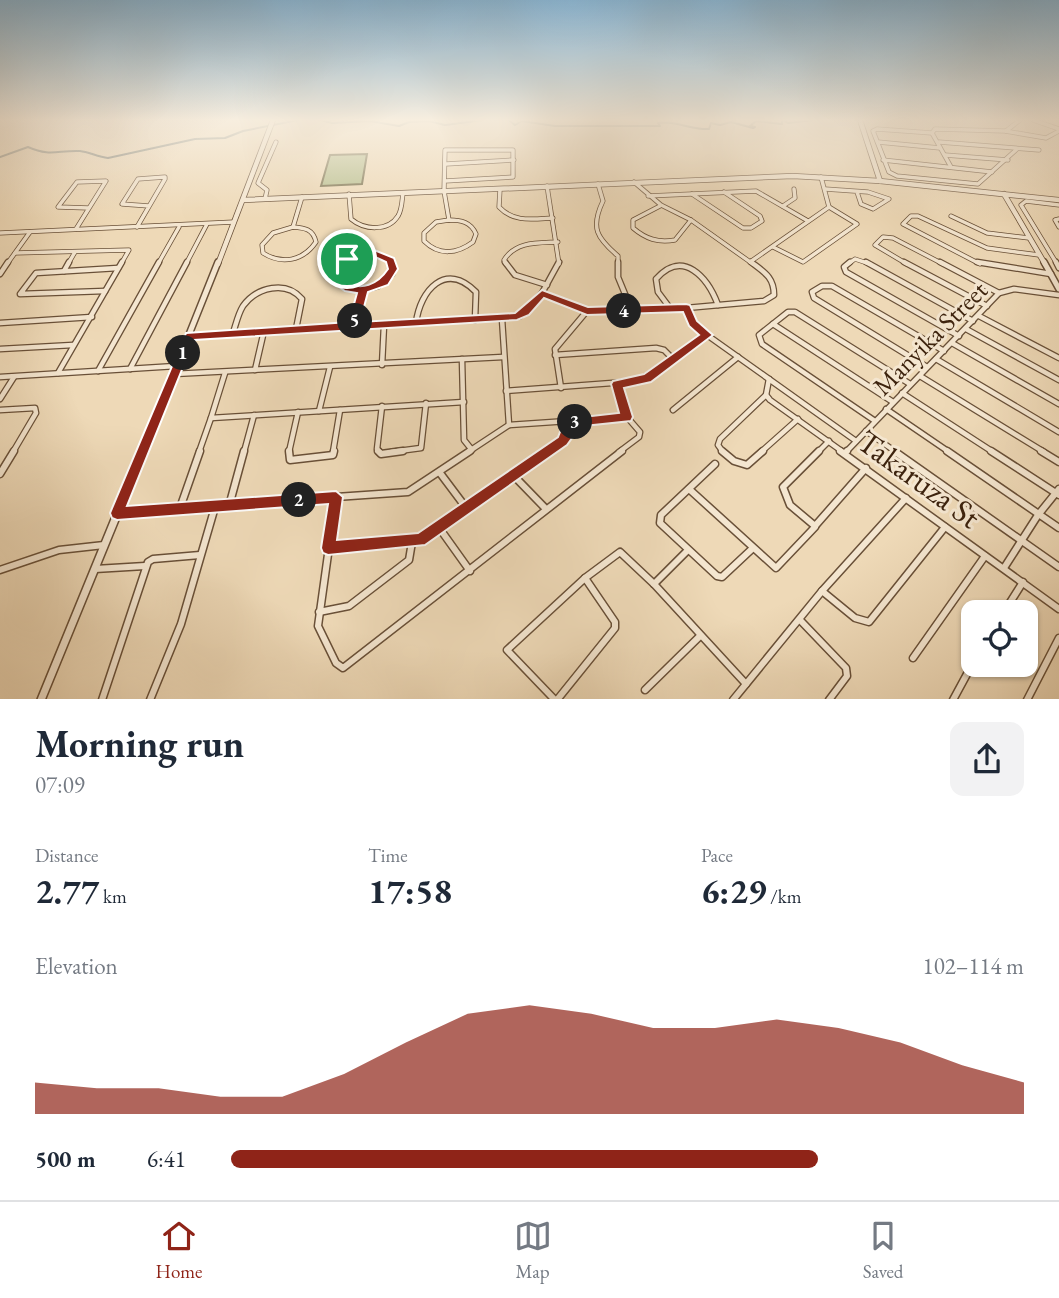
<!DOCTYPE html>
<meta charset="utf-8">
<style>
:root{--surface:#fff;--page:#f2f2f3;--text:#1f2937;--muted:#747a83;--line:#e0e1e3;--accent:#8f2418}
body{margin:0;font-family:"EB Garamond",serif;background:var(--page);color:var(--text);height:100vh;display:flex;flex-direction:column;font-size:26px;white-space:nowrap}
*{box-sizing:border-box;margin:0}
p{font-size:23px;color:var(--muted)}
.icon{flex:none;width:38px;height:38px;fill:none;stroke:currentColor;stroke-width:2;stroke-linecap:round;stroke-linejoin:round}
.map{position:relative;height:699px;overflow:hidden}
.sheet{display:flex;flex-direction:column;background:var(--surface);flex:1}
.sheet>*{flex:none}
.controls{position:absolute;left:961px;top:600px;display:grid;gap:14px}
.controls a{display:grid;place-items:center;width:77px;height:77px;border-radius:14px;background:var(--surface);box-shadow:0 2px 5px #0004;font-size:35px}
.pin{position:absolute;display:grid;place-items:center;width:60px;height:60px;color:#fff;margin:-30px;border:4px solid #fff;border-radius:50%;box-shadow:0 2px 7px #0007}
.km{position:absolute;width:35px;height:35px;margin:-18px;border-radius:50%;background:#222;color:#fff;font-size:19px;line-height:35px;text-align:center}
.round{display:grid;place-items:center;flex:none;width:74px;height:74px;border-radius:14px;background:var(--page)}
.overview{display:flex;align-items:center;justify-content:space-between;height:119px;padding:0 35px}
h1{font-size:38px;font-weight:700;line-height:52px}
.figures{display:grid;grid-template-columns:repeat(3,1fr);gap:10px;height:119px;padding:7px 35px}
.figures div{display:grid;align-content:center}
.figures b{font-size:35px;font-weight:700}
.figures small{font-size:19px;font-weight:400}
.figures p{font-size:19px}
.chart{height:196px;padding:14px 35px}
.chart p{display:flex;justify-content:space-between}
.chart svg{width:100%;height:126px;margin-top:7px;fill:var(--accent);opacity:.7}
ul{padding:0 35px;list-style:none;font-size:23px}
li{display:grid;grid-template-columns:112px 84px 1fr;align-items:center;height:52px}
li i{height:18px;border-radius:9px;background:var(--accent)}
.dock{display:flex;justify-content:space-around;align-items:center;height:98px;border-top:2px solid var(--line);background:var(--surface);font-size:19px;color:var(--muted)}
.dock a{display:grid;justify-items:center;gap:4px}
.dock .current{color:var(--accent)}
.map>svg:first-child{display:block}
.green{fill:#b8bf8f;stroke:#7a714e;stroke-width:2}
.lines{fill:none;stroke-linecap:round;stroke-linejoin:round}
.stream{stroke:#767c74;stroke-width:2}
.minor-far2-casing{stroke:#695038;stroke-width:5}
.minor-far1-casing{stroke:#695038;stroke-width:7}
.minor-casing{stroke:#695038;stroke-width:9}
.tertiary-far2-casing{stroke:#695038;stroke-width:6}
.tertiary-far1-casing{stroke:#695038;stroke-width:8}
.tertiary-casing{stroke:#695038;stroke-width:10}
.minor-far2{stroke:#f4e6d0;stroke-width:3.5}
.minor-far1{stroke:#f4e6d0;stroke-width:4.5}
.minor{stroke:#f4e6d0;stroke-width:6}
.tertiary-far2{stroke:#f4e6d0;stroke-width:4.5}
.tertiary-far1{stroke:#f4e6d0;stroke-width:5}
.tertiary{stroke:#f4e6d0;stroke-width:7}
.route{fill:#8f2418;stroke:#fff;stroke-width:2;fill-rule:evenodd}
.labels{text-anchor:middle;stroke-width:6;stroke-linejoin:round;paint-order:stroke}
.street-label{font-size:26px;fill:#3d230e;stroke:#f4e6d0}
.near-street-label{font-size:32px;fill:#3d230e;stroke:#f4e6d0}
</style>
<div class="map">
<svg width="1059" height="700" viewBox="0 0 1059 700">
<rect width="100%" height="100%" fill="#eed9b7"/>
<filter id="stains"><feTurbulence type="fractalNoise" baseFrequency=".00286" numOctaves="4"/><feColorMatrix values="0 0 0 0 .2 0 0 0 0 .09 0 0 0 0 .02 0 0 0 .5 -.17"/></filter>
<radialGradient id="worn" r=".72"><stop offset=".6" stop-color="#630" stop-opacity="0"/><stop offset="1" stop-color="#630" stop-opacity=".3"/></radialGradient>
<path class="green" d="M 367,154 L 362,184 L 321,186 L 330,155 Z"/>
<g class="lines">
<g class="stream">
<path d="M 320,120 L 332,123 L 370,121 L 399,126 L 409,122 L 429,121 L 445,125 L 483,120"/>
<path d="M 494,120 L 498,120"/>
<path d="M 509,120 L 515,125 L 522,121 L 555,126 L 660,126 L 658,123 C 675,120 691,130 709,129 L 711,123 L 720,125 L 731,122 L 753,128 L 755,127 L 750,126 L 756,121 L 782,124 L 782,120"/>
<path d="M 783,120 L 788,123 L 813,120"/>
<path d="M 0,157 L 28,147 C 51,157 57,150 80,151 C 89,152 98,157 108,158 L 195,139 L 225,138 L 243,131 L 298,120"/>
</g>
<defs>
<g id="minor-far2">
<path d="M 1033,120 L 1059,129"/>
<path d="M 1006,131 L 1020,120"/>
<path d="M 932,133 L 877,129 L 873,131 L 889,172 L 897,176 L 978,184 L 1017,149"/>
<path d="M 878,142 L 940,148"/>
<path d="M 939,142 L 1039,150"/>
<path d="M 945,155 L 1008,160"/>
<path d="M 883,160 L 992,172"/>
<path d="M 446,164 L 514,160"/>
<path d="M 951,167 L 932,133 L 935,129 L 1005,131 L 1046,138 L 1059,131"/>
<path d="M 445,181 L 513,177 L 513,150 L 445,150 L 444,191 L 449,220"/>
<path d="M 634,182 L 661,205 L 691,220 L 753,264"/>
<path d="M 598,184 L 603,201 C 590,228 597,238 618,256 L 618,264"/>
<path d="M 547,186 L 559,264"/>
<path d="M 500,189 L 499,207 C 514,223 533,219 553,218"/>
<path d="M 825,189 L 868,192 L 889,199 L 873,209 L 861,204 L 857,192"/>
<path d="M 349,194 L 351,219 C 364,230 388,232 398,216 C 402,210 402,200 403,193"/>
<path d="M 692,194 L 743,228 L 751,228 L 762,221 L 760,216 L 724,192"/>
<path d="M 648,196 L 756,191 L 808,221"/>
<path d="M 265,199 L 267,190 L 258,183 L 276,142"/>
<path d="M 660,206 L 633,220 L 633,228 C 646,239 658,243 675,240 L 691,220"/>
<path d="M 783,206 L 795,198 L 794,189"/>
<path d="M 951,216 L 987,233 L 1029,238"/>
<path d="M 1059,219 L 1055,220 L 1059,227"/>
<path d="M 449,220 C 461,220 471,222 476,234 L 473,242 C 457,254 439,256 424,241 L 424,233 L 436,222 Z"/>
<path d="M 137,227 L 165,179 L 165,177 L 138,179 L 122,204 L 149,206"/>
<path d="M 293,227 C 305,228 313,229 316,242 C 303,261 282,265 263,253 L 262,245 L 273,233 Z"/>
<path d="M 293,227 L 302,197"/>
<path d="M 76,229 L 106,181 L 77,182 L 58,207 L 89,208"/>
<path d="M 0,233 L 234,222"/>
<path d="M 773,247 L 803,262 L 857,224 L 829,207"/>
<path d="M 15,253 L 129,250 L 121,264"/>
<path d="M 750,262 L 829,207 L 821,177"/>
<path d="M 7,264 L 30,232"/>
<path d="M 68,264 L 75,252"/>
<path d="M 158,264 L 179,227"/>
<path d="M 186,264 L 207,224"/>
<path d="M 343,264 C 358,250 378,250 393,264"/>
<path d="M 506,264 L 504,260 C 516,241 538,243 558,242"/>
<path d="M 848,264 L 855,259 L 870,264"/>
<path d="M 907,264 L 875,245 L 883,237 L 893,238 L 943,264"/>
<path d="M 980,264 L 903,224 L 911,216 L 918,216 L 987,248 L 1039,255"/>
<path d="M 1057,264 L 1021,205 L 1026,201 L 1059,205"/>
</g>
<g id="minor-far1">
<path d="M 344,262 L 337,278 L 343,286 L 363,290"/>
<path d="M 505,262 L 515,275 L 547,285"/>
<path d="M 618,262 L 618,277 L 632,311"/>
<path d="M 850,262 L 844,267 L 846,272 L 959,336"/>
<path d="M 866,262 L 973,321"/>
<path d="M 904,262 L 987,306"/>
<path d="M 940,262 L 999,293"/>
<path d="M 977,262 L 1051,274"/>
<path d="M 1056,262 L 1059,268"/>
<path d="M 64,271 L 69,262"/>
<path d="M 0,274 L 8,262"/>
<path d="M 363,290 L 378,286 L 392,274 L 391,262"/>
<path d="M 105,291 L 20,294 L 36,273 L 118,268"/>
<path d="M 542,293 L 587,311 L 686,308 L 764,301 L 774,295 C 774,277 764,272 751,262"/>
<path d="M 670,308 L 658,292 L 656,279 C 683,248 708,278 718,305"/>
<path d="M 686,308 L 692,323 L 700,330 L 856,441"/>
<path d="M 979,316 L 1059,358"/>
<path d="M 502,319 L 509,425"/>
<path d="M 0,323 L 92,317"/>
<path d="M 416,323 C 420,290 446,261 476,292 L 475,320"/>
<path d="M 773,324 L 893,402"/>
<path d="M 354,326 L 363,290"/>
<path d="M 966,329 L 1059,380"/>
<path d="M 233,333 C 236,324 238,314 243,306 C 257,287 286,280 302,299 L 296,329"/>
<path d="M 190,336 L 520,316 L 542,293 L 559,262"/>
<path d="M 952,343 L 1059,404"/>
<path d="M 0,349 L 73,345"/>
<path d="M 555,355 L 656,348 L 664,350 L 674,360"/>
<path d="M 462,359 L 464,440 L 472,450"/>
<path d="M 936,359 L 1059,432"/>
<path d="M 382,365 L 384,325"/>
<path d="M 927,367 L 814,298 L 812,292 L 822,286 L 832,286 L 944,351"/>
<path d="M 130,369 L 187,262"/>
<path d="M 255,370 L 264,331"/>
<path d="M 98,371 L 159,262"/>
<path d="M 58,373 L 122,262"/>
<path d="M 225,373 L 211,418 L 464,402"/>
<path d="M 174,374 L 503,357"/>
<path d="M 920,376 L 1044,452"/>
<path d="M 0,377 L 176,366"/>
<path d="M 769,379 L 766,395 L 770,400 L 843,452"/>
<path d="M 617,384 L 627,417"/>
<path d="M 561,388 L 555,349 L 587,311"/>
<path d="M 506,391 L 639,381 L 707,335"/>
<path d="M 902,393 L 993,452"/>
<path d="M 0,399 L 14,377"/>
<path d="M 886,409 L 949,452"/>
<path d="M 0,410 L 35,408 L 36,413 L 13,452"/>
<path d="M 673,410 L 738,357"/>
<path d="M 319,411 L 330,367"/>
<path d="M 875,421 L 762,344 L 759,335 L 788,312 L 795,312 L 910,384"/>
<path d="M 866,431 L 896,452"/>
<path d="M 199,452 L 211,418"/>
<path d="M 244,452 L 254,415"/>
<path d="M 289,452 L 298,412"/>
<path d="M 333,452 L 340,410"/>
<path d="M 380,452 L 377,449 L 382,406"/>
<path d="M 391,452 L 421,448 L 426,403"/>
<path d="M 468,452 L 509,425 L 627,417 L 640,432 L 639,437 L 619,452"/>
<path d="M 547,452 C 559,444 568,439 569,423"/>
<path d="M 723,452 L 718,445 L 720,439 L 766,395"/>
<path d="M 761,452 L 798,419"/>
<path d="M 818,452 L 829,441"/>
<path d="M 846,452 L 999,293 L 1014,289 L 1059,295"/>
</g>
<g id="minor">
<path d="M 289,451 L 290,460 L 333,455 L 334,451"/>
<path d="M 378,451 L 381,454 L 403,451"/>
<path d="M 722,451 L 734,461 L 747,465 L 763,451"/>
<path d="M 819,451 L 783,487 L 790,505 L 815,526 L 866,468"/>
<path d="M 840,451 L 1059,609"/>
<path d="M 894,451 L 1059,567"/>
<path d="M 947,451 L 1059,528"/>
<path d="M 991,451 L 1059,495"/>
<path d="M 1041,451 L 1059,462"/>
<path d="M 845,453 L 847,451"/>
<path d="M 715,464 L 661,515 L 660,523 L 717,576 L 722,577 L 753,548"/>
<path d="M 440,473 L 467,509"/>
<path d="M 0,474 L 14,451"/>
<path d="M 514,476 L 546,509"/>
<path d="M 689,489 L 776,568 L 815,527"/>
<path d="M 336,497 L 318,626 L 336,663 L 343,668 L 622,451"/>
<path d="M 336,497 L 408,492 L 470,451"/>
<path d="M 229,506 L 244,451"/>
<path d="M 180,508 L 200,451"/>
<path d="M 118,513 L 336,497"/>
<path d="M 440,529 L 470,571"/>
<path d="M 328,548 L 412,542 L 427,537 L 549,451"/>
<path d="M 1004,568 L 1038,515 L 1059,489"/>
<path d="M 95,569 L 145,566"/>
<path d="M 0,570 L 59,550 L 104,545"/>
<path d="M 654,584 L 687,551"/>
<path d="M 822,591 L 855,618 L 869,622 L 945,527"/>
<path d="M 319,612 L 349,606 L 409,560 L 412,542"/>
<path d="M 1004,612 L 1023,582"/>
<path d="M 800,620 L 846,668 L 847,676 L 829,700"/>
<path d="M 913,658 L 985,556"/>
<path d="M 645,690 L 700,636"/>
<path d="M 102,700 L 148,562 L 153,559 L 200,555"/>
<path d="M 150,700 L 181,624 L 215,507"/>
<path d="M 555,700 L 507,650 L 585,578 L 620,552 L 654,584 L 746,684"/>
<path d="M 557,700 L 615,628 L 615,622 L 585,578"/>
<path d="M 733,700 L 822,591 L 906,498"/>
<path d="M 953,700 L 973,663"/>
<path d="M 1027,700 L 1059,638"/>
</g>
<g id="tertiary-far2">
<path d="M 860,120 L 880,181"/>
<path d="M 1004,194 L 1045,264"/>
<path d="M 243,200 L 793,176 L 880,181 L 1059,200"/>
<path d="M 218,264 L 273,120"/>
</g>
<g id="tertiary-far1">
<path d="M 1044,262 L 1059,289"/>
<path d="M 142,452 L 218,262"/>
</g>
<path id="tertiary" d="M 41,700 L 143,451"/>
</defs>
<use href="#minor-far2" class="minor-far2-casing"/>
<use href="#minor-far1" class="minor-far1-casing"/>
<use href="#minor" class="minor-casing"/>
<use href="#tertiary-far2" class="tertiary-far2-casing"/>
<use href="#tertiary-far1" class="tertiary-far1-casing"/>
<use href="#tertiary" class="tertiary-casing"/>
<use href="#minor-far2" class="minor-far2"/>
<use href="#minor-far1" class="minor-far1"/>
<use href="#minor" class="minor"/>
<use href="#tertiary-far2" class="tertiary-far2"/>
<use href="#tertiary-far1" class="tertiary-far1"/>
<use href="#tertiary" class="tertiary"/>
</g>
<linearGradient id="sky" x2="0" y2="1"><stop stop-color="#89b6d5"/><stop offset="0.55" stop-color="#f7eedf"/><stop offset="1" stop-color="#f7eedf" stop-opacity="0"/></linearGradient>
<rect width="1059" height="218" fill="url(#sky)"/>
<path class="route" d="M 374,250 L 394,258 L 398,269 L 388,285 L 368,292 L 360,322 L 515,313 L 542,290 L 588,307 L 686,304 L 690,305 L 697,321 L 713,335 L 651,382 L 624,388 L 633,417 L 631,421 L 575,427 L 575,434 L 567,445 L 425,545 L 328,555 L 323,553 L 321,548 L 328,504 L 117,520 L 112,518 L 110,513 L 186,333 L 349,322 L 357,293 L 345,291 L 336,285 L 334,268 C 345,254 357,251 374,250 ZM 373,256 L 386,262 L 388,269 C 378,284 361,292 344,281 L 344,269 L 351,262 ZM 544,298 L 587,315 L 683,312 L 689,326 L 699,335 L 644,374 L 613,381 L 611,384 L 619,413 L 565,419 L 558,437 L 418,533 L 337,540 L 343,497 L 336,491 L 127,506 L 194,340 L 517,320 L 529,315 Z"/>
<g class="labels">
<g class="street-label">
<text transform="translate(930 338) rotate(-45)" y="9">Manyika Street</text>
</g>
<g class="near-street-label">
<text transform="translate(919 479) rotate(36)" y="11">Takaruza St</text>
</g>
</g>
<rect width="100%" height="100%" filter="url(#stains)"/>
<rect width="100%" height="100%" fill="url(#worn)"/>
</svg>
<div class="controls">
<a><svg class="icon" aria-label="locate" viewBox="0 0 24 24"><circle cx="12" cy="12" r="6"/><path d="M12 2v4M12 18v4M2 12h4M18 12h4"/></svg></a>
</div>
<div class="pin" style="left:347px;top:259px;background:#1e9e55"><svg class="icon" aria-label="arrive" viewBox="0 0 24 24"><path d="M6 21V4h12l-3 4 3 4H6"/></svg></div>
<b class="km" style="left:183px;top:353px">1</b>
<b class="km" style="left:299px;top:500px">2</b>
<b class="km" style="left:575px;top:422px">3</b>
<b class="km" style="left:624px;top:311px">4</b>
<b class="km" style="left:355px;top:321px">5</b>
</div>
<section class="sheet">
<div class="overview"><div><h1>Morning run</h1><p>07:09</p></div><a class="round"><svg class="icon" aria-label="share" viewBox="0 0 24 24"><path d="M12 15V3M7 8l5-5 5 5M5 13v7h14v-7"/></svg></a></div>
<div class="figures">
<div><p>Distance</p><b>2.77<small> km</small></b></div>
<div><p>Time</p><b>17:58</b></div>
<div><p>Pace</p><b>6:29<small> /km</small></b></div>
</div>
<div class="chart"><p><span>Elevation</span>102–114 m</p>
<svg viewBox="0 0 160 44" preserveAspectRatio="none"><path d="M0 44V33L10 35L20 35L30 38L40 38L50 30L60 19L70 9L80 6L90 9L100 14L110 14L120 11L130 14L140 19L150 27L160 33V44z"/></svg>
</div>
<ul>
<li><b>500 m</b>6:41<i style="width:74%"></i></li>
</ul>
</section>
<nav class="dock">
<a class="current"><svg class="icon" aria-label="home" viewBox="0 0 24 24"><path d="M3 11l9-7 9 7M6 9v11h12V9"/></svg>Home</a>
<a><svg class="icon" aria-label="map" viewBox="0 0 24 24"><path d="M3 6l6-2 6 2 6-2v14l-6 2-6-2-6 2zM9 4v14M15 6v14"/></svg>Map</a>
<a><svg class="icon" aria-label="saved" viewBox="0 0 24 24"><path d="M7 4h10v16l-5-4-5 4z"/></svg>Saved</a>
</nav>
